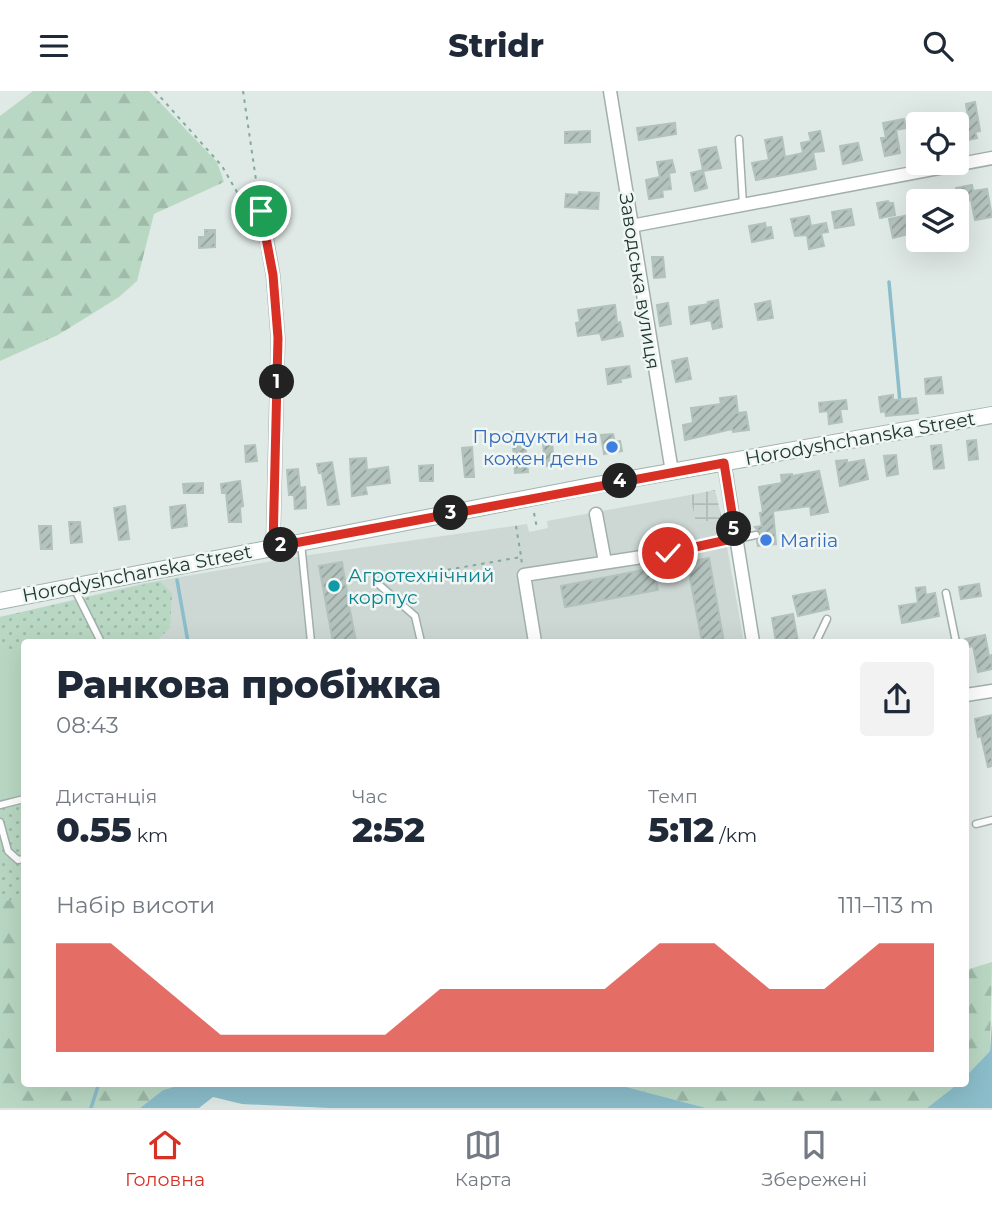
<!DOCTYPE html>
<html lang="uk">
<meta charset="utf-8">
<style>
:root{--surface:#fff;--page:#f2f2f3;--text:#1f2937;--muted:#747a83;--line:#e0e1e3;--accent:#d93025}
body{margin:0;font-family:Montserrat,sans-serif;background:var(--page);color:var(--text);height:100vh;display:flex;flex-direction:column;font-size:26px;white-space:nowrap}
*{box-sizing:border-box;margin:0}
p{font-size:23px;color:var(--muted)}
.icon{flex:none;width:38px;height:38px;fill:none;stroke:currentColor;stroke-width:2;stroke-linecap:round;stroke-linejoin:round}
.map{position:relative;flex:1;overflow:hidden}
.side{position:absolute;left:21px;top:548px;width:948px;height:448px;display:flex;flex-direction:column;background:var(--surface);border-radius:7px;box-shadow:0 7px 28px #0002}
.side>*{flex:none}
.tools{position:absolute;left:906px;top:21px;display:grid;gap:14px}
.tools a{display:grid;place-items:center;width:63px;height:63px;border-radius:7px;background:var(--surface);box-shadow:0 7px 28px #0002;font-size:35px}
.pin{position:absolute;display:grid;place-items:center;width:60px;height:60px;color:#fff;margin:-30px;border:4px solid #fff;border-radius:50%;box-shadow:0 2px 7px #0007}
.km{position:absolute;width:35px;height:35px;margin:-18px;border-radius:50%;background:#222;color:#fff;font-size:19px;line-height:35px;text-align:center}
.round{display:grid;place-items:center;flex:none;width:74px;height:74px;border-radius:7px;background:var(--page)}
.headline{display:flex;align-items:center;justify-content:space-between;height:119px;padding:0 35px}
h1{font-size:38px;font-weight:800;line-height:52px}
.metrics{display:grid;grid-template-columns:repeat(3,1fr);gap:10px;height:119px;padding:7px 35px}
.metrics div{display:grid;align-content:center}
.metrics b{font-size:35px;font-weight:800}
.metrics small{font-size:19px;font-weight:400}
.metrics p{font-size:19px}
.chart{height:196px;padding:14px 35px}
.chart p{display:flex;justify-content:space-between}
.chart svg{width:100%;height:126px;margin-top:7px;fill:var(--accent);opacity:.7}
header{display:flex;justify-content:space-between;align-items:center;height:91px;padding:0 35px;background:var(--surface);font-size:32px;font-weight:800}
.tabs{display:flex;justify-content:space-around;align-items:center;height:98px;border-top:2px solid var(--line);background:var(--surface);font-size:19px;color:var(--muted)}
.tabs a{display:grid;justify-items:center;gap:4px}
.tabs .current{color:var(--accent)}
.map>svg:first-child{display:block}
.built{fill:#cdd8d4}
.industrial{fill:url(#industrial-grid)}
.grass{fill:url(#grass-dots)}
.forest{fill:url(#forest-firs)}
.pitch{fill:#b9d8c3}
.water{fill:#8bbdca}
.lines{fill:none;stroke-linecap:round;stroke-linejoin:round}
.stream{stroke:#8bbdca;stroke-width:3.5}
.building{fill:url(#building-hatch);stroke:#b2c2bc;stroke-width:2}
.lane-casing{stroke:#a2b0ac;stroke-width:9}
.street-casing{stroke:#a2b0ac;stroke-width:15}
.secondary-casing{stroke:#9fb3ad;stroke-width:18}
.path{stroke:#82aa9f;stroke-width:2;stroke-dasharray:3.5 5;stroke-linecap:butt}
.lane{stroke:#fff;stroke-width:6}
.street{stroke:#fff;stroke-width:12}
.secondary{stroke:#fff;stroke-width:16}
.route-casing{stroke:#fff;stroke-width:14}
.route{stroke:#d93025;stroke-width:9}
.shop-dot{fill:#3f7fe0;stroke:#eff6f3;stroke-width:2.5}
.culture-dot{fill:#0f9aa8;stroke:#eff6f3;stroke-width:2.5}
.labels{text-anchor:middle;stroke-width:5;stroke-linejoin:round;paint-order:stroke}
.street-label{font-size:19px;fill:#213732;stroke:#eff6f3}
.shop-label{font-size:19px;fill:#366cbe;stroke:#eff6f3;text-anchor:end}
.culture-label{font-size:19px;fill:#0d838f;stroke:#eff6f3;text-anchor:start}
</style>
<header><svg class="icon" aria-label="menu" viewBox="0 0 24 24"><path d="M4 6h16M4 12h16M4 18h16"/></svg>Stridr<svg class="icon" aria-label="search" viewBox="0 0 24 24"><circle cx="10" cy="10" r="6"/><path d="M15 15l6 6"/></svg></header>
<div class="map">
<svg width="992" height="1017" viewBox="0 0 992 1017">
<defs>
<pattern id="industrial-grid" width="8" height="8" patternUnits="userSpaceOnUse" patternTransform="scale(1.75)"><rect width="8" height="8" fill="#cdd8d4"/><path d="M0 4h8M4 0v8" fill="none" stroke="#b0bab6"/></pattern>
<pattern id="grass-dots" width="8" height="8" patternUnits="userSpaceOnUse" patternTransform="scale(1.75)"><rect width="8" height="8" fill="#b9d8c3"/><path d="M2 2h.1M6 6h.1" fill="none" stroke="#9fbaa8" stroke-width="1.8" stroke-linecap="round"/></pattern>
<pattern id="forest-firs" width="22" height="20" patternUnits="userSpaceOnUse" patternTransform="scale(1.75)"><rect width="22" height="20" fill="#b9d8c3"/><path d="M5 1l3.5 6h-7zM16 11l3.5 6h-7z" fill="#9fbaa8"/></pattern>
<pattern id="building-hatch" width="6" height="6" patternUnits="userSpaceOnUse" patternTransform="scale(1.75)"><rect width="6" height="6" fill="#b5c3be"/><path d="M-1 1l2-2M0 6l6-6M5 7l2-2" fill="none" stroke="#939f9b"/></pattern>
</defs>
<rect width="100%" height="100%" fill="#dfe9e5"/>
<path class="built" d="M 690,404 L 696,432 L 722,428 L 744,551 L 24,551 L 24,804 L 0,808 L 0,526 L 145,492 L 302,465 L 527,433 L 529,441 L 548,437 L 547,430 Z"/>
<path class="industrial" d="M 715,399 L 722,428 L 696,432 L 690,404 Z"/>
<g class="grass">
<path d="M 160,490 L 172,503 L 170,537 L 155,551 L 24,551 L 24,557 L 0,562 L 0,526 Z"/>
<path d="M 24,704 L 24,804 L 7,811 L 0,808 L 0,710 Z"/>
</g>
<g class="forest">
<path d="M 33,0 L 149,0 L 217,71 L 224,91 L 154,123 L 137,190 L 119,206 L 58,244 L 0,270 L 0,25 Z"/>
<path d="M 24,804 L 24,992 L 188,992 L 163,999 L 140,1017 L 0,1017 L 0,808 L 7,810 Z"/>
<path d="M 992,871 L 990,960 L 966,985 L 966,879 Z"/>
<path d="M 611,992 L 959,992 L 927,1017 L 706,1017 Z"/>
</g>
<path class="pitch" d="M 24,557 L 24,704 L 0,710 L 0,562 Z"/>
<g class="water">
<path d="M 992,932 L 992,1017 L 927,1017 L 959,992 L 966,992 L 966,985 L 990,960 Z"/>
<path d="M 188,992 L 611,992 L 706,1017 L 329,1017 L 242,1013 L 213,1006 L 199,1017 L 140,1017 L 163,999 Z"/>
</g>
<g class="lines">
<g class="stream">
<path d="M 889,191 L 900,311"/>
<path d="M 177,489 L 188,551"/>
<path d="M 91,1017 L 99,992"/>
</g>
</g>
<g class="building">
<path d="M 975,11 L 980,40 L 975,41 L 977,47 L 964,50 L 961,32 L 969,31 L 966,13 Z"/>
<path d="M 904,28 L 906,37 L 896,39 L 900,62 L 885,65 L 881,47 L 886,47 L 883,32 Z"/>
<path d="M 675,32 L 676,43 L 639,49 L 637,37 Z"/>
<path d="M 590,40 L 590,51 L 565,52 L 565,41 Z"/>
<path d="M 820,40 L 824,60 L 813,61 L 816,78 L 756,89 L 752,72 L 769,69 L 765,49 L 782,46 L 785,66 L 803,62 L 801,52 L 811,50 L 809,42 Z"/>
<path d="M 858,52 L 862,69 L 843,73 L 840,55 Z"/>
<path d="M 716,56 L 721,77 L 703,80 L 707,97 L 695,100 L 691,82 L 703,79 L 699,59 Z"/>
<path d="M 672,69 L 675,81 L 669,82 L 671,98 L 662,99 L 663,106 L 649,108 L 646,89 L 660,86 L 657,71 Z"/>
<path d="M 972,94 L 973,100 L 987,98 L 992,126 L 975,129 L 971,109 L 959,111 L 956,97 Z"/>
<path d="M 579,101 L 599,102 L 598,118 L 565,116 L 566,103 L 578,104 Z"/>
<path d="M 936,101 L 938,110 L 910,110 L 909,106 Z"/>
<path d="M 888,110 L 889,112 L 893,112 L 895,124 L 880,127 L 877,112 Z"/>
<path d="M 851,118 L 854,134 L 835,137 L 832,121 Z"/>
<path d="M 919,122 L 919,140 L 893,147 L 889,128 Z"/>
<path d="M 809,125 L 811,135 L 826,132 L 828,141 L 821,142 L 824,155 L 809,158 L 807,144 L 795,145 L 791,128 Z"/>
<path d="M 765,132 L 766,137 L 771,136 L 773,147 L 752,151 L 749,135 Z"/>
<path d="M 205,139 L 215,139 L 215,156 L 199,157 L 199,146 L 205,146 Z"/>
<path d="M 652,166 L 663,166 L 665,186 L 654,187 Z"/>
<path d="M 718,209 L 722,236 L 713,238 L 711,229 L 691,233 L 689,216 L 709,213 L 708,211 Z"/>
<path d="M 770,210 L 773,227 L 758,229 L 755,213 Z"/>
<path d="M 668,212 L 671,233 L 660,235 L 657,214 Z"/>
<path d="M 615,214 L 617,232 L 620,231 L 623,245 L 602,249 L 600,242 L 578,245 L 576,232 L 580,231 L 578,219 Z"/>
<path d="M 687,267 L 691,288 L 676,291 L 672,270 Z"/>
<path d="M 629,275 L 631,286 L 620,288 L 621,291 L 608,293 L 606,278 Z"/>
<path d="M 941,286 L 943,302 L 926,303 L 925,288 Z"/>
<path d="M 893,304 L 893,309 L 916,307 L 918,322 L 886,325 L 885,320 L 881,321 L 879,306 Z"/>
<path d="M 736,305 L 738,322 L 746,321 L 749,339 L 733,341 L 732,338 L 685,349 L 683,334 L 693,332 L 691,317 L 721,313 L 720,307 Z"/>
<path d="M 846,309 L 847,318 L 840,318 L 842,331 L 829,333 L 828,320 L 820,321 L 819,312 Z"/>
<path d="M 524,340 L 528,381 L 515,382 L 512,341 Z"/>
<path d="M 613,343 L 615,351 L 620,350 L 622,360 L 604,363 L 601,344 Z"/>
<path d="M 976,349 L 978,368 L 969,369 L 967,350 Z"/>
<path d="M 543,352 L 552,352 L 554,374 L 545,375 Z"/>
<path d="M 255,354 L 257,370 L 246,371 L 245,355 Z"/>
<path d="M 941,354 L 944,377 L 934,378 L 931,355 Z"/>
<path d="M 472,356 L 474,386 L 465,386 L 462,357 Z"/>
<path d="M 896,364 L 898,383 L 887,385 L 884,365 Z"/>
<path d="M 366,367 L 367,379 L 388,376 L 390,392 L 365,395 L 367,403 L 352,405 L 350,368 Z"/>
<path d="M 847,369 L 847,372 L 864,369 L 868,388 L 840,395 L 836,370 Z"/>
<path d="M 332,371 L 339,413 L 328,414 L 322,382 L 319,382 L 317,373 Z"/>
<path d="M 433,374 L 433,390 L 420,390 L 419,375 Z"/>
<path d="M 298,378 L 300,397 L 305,396 L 306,417 L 295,418 L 294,404 L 289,404 L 287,379 Z"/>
<path d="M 819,380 L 828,421 L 811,424 L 810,415 L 773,420 L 776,453 L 758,455 L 757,450 L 762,444 L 755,436 L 762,435 L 760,422 L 763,421 L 759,396 L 782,392 L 781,384 L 792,383 L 792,385 Z"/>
<path d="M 240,390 L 243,415 L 240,416 L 241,431 L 229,431 L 226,402 L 222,402 L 221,393 Z"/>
<path d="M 203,392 L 203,402 L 184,402 L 183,393 Z"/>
<path d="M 185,414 L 187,435 L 172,437 L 170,416 Z"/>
<path d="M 125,415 L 129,448 L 119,449 L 114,417 Z"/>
<path d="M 69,431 L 80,431 L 82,451 L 71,452 Z"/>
<path d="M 39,435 L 51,435 L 52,458 L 41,458 Z"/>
<path d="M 709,467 L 724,551 L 702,551 L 687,471 Z"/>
<path d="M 342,471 L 349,514 L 356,551 L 333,551 L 319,475 Z"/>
<path d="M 654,477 L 658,499 L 565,516 L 561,495 Z"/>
<path d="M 979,493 L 981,505 L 961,508 L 959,496 Z"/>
<path d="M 925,496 L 926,504 L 935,502 L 939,525 L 902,532 L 899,515 L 918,512 L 916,497 Z"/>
<path d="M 825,499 L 829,518 L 798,525 L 793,505 Z"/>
<path d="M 793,523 L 798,551 L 776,551 L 772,527 Z"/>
<path d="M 985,544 L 989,565 L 992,564 L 992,578 L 978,581 L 973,555 L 967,556 L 965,548 Z"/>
<path d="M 992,624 L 992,675 L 988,676 L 981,645 L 978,646 L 975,628 Z"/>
</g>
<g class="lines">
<defs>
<g id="lane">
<path d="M 739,48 L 743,114"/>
<path d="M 301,452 L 311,551"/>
<path d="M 668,462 L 756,444"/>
<path d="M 376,491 L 415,525 L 421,551"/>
<path d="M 74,497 L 101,551"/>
<path d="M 946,502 L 956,551"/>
<path d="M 816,551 L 827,528"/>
<path d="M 0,714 L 24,708"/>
<path d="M 0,731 L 8,760 L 18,769 L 24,768"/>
<path d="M 976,733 L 992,729"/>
</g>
<g id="street">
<path d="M 610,0 L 672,381"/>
<path d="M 258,100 L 273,184 L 278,247 L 273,455"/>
<path d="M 631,135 L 992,67"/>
<path d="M 724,371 L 753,551"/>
<path d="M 596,423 L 605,471"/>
<path d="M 535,551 L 524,484 L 668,462"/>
<path d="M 966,604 L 992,600"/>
</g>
<path id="secondary" d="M 0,510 L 591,395 L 992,324"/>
</defs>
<use href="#lane" class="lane-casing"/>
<use href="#street" class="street-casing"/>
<use href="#secondary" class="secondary-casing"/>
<g class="path">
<path d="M 155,0 L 222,75 L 249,122"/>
<path d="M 243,0 L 256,89"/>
<path d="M 534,422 L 537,437"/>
<path d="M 516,435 L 521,465"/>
<path d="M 389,489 L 521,466 L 522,473"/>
</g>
<use href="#lane" class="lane"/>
<use href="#street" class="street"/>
<use href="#secondary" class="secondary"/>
</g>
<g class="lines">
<defs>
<path id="route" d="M 261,120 L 273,184 L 278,247 L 273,456 L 724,372 L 736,447 L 668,462"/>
</defs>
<use href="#route" class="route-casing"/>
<use href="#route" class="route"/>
</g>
<g class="shop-dot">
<circle cx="612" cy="356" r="7"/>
<circle cx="766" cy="449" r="7"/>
</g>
<circle class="culture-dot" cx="334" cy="495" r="7"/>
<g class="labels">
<g class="street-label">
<text transform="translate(640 190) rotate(81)" y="7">Заводська вулиця</text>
<text transform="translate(860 347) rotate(-10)" y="7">Horodyshchanska Street</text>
<text transform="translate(137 482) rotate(-11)" y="7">Horodyshchanska Street</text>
</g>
<g class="shop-label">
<text x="598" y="352">Продукти на<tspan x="598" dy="22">кожен день</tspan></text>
<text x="780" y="456" text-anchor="start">Mariia</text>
</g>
<g class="culture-label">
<text x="348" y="491">Агротехнічний<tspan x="348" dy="22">корпус</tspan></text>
</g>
</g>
</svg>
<div class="tools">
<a><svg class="icon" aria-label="locate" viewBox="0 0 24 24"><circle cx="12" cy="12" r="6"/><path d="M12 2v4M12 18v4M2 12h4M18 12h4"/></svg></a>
<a><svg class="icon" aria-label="layers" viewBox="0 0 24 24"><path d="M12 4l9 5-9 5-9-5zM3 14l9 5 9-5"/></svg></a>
</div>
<div class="pin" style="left:261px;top:120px;background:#1e9e55"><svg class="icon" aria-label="arrive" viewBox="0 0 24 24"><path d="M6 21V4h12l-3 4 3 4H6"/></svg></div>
<div class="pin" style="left:668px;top:462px;background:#d93025"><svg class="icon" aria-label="check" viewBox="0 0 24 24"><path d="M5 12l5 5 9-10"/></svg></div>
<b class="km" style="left:277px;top:291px">1</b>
<b class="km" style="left:281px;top:454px">2</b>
<b class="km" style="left:451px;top:422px">3</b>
<b class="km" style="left:620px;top:390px">4</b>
<b class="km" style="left:734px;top:438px">5</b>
<section class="side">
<div class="headline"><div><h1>Ранкова пробіжка</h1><p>08:43</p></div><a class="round"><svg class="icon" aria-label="share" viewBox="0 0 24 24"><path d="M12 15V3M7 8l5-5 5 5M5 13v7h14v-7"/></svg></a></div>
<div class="metrics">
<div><p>Дистанція</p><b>0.55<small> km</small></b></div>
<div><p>Час</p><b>2:52</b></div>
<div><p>Темп</p><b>5:12<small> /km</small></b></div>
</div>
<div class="chart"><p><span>Набір висоти</span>111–113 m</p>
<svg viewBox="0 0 160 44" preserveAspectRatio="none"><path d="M0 44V6L10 6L20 22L30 38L40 38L50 38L60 38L70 22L80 22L90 22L100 22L110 6L120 6L130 22L140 22L150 6L160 6V44z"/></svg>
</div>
</section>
</div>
<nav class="tabs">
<a class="current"><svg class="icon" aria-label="home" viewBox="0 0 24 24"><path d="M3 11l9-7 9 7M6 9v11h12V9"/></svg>Головна</a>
<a><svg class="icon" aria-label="map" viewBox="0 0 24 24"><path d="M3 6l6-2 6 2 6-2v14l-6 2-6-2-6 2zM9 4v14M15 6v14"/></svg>Карта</a>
<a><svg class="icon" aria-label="saved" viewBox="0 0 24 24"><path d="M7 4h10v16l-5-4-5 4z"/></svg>Збережені</a>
</nav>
